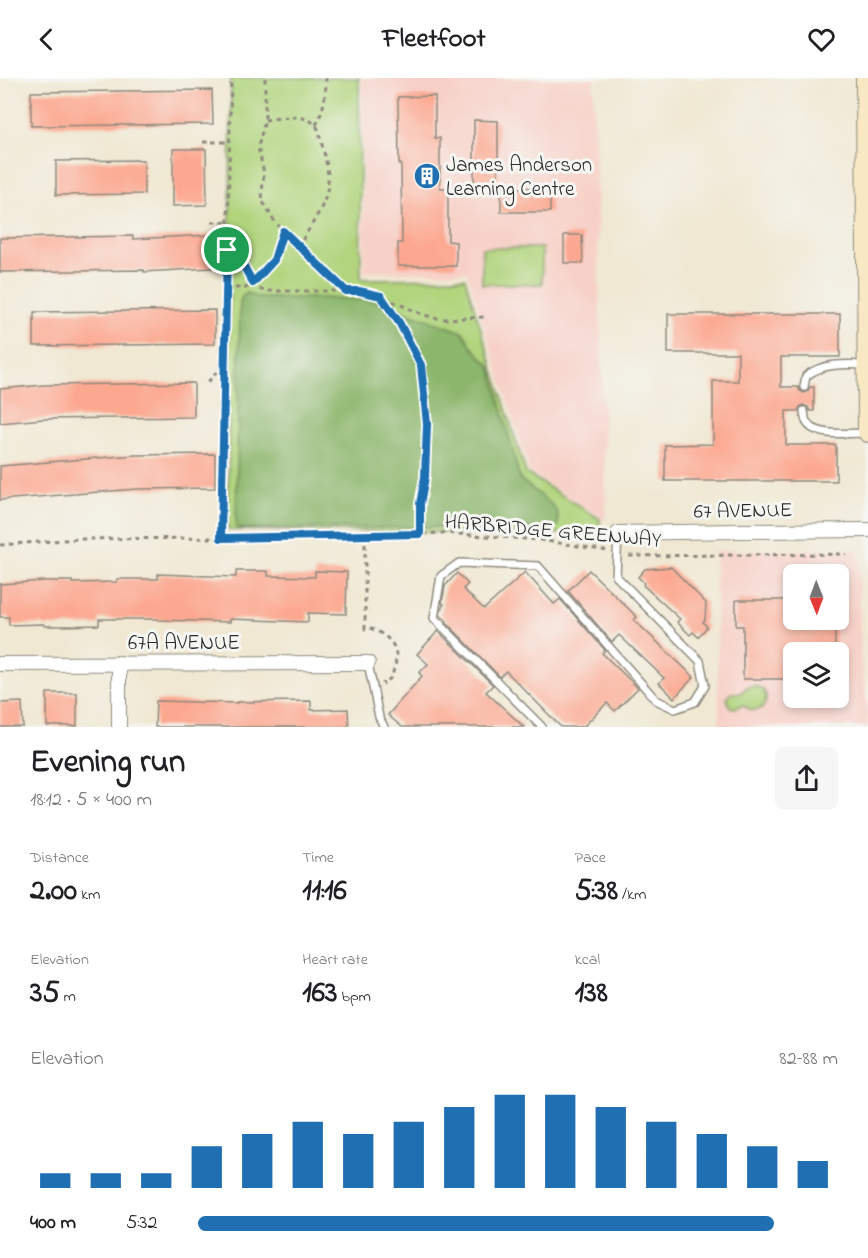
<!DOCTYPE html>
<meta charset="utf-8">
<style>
:root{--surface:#fff;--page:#f6f6f6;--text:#202124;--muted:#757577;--accent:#1f6fb2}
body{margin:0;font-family:"Indie Flower",sans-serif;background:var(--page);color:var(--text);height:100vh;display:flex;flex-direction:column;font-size:22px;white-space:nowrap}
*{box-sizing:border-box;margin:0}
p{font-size:20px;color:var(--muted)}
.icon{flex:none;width:33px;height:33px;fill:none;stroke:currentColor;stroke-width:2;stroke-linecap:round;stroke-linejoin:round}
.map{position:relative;height:649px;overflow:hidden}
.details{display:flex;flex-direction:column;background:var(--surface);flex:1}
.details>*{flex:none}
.needle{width:39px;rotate:179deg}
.buttons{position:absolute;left:783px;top:486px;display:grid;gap:12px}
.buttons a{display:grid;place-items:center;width:66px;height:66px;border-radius:9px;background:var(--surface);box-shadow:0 3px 9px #0003;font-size:30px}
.pin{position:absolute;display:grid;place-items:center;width:51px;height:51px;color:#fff;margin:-26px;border:3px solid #fff;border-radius:50%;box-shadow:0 2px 6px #0007}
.round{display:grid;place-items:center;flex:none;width:63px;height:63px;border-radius:9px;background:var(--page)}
.head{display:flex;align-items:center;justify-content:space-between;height:102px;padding:0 30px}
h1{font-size:33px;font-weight:700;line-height:45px}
.metrics{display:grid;grid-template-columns:repeat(3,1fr);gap:9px;height:102px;padding:6px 30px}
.metrics div{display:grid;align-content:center}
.metrics b{font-size:30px;font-weight:700}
.metrics small{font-size:16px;font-weight:400}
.metrics p{font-size:16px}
.chart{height:168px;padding:12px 30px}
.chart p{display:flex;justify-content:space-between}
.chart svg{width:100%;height:108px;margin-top:6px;stroke:var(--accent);stroke-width:6}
ul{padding:0 30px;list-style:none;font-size:20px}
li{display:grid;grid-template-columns:96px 72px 1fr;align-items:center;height:45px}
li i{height:15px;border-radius:8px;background:var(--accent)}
header{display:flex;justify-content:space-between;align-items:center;height:78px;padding:0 30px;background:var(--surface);font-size:27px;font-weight:700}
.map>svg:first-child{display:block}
.built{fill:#f7d1c8;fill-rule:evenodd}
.green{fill:#b1d47d;stroke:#6e8054;stroke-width:1.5}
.forest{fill:#8cb66c;stroke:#5c704c;stroke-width:1.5}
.building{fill:#fca890}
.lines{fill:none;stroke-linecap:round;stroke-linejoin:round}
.lane-casing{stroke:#8e8a7f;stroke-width:10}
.street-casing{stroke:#8e8a7f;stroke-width:16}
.secondary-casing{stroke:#8e8a7f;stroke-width:22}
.path{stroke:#8e8a7f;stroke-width:3;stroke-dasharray:4.5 4.5;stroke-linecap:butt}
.lane{stroke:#fff;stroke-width:7}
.street{stroke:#fff;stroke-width:14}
.secondary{stroke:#f8e8c3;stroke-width:20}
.route-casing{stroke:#fff;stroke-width:12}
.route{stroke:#1f6fb2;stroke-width:8}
.labels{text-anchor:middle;stroke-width:6;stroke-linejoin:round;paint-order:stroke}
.poi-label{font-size:21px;fill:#2b2b2b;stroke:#f6f6f2;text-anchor:start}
.street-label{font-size:21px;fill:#2b2b2b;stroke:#f6f6f2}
</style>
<header><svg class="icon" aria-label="back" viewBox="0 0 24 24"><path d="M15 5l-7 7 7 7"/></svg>Fleetfoot<svg class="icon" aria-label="heart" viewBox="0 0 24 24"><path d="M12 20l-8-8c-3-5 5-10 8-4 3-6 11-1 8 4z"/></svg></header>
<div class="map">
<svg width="868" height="649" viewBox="0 0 868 649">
<rect width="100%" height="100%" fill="#f6f6f2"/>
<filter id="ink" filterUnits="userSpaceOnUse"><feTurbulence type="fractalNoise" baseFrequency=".0167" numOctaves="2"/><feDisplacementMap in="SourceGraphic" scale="12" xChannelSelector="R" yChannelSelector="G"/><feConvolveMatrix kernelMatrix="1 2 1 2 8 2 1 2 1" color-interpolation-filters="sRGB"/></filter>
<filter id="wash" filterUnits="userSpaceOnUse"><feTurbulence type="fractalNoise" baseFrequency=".008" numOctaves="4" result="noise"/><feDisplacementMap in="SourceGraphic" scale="24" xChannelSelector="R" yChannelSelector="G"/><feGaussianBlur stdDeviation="1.35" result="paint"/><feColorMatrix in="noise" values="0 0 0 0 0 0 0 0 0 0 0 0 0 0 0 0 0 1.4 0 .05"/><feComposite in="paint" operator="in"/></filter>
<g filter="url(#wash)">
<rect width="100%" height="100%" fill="#f0e8d3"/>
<g class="built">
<path d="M 362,0 L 593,0 L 606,429 L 605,442 L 530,395 L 467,194 L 364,194 Z"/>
<path d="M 858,472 L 861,581 L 868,638 L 868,649 L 719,649 L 715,473 ZM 794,496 L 838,496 L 838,542 L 794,542 ZM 794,574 L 838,574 L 838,620 L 794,620 Z"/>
</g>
<g class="green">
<path d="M 231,0 L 359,0 L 361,201 L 465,200 L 526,395 L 600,441 L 600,456 L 228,452 Z"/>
<rect x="482" y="170" width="60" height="36"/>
<path d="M 755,608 C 767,611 769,621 762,630 L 756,632 L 751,632 L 743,627 L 734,630 L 729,628 L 727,621 C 729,613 734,615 741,615 L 747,609 Z"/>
</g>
<path class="forest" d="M 247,215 L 259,220 L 325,220 L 372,222 L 463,254 L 473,270 L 491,289 L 520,401 L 551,426 L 558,435 L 558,447 L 554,451 L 453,449 L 240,451 L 236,449 L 240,223 L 243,218 Z"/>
<g id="blocks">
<g class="building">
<path d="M 212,12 L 213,46 L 31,48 L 31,14 Z"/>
<path d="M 435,18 L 435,60 L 440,60 L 440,110 L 448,110 L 448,163 L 456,164 L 456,188 L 398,188 L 398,165 L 402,165 L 401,86 L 399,87 L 398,19 Z"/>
<path d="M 474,42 L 498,43 L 498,106 L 474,107 Z"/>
<path d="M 173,71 L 206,71 L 207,127 L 173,128 Z"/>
<path d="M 144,82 L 144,116 L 56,117 L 56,83 Z"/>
<rect x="501" y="110" width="49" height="24"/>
<path d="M 210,157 L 212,190 L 144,194 L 144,192 L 0,194 L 0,160 L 133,158 L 133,161 Z"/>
<path d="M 564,157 L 582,157 L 583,185 L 564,185 Z"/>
<path d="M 215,232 L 215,266 L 34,268 L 34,234 Z"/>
<path d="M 668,236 L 840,236 L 840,279 L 781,279 L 781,309 L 798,309 L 800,313 L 804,315 L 808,313 L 810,309 L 814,309 L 814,333 L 810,333 L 808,329 L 803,327 L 800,329 L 798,333 L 786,333 L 786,367 L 836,367 L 836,403 L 665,403 L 665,367 L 713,366 L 713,303 L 738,303 L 738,275 L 668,275 Z"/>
<path d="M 194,305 L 194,339 L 44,341 L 0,345 L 0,311 L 45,307 Z"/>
<path d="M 215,376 L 215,410 L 137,411 L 0,422 L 0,388 L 135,377 Z"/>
<path d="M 671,489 L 706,525 L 705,542 L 703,544 L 707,549 L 698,559 L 693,554 L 690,557 L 677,544 L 680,541 L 643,507 L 644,505 L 638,499 L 645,491 Z"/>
<path d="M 589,492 L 637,539 L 634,542 L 694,599 L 674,620 L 659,605 L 664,600 L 619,557 L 612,564 L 568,513 Z"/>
<path d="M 236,493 L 268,493 L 268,498 L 315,499 L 315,493 L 347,494 L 346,536 L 308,535 L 308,544 L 230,541 L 230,544 L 158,542 L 158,541 L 99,541 L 99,547 L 62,548 L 44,548 L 44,546 L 9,547 L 9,539 L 0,539 L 0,506 L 44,503 L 72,503 L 72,505 L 117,504 L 117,501 L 158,501 L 158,496 L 236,499 Z"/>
<path d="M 525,494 L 554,526 L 560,521 L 605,572 L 602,575 L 638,610 L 615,633 L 607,625 L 583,649 L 561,649 L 506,593 L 500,599 L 446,544 L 447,543 L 440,537 L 442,529 L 444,526 L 442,525 L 445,508 L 457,495 L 468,506 L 463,511 L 484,531 Z"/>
<path d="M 736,522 L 794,522 L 794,542 L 835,542 L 835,574 L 794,574 L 794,601 L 743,601 L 743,548 L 736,548 Z"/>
<path d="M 438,553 L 493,607 L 486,614 L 524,649 L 402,649 L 388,637 L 422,598 L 419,595 L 428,586 L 417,576 Z"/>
<rect x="47" y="615" width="30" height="33"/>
<path d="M 156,623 L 237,625 L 237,624 L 311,623 L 311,632 L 348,631 L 349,649 L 155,649 Z"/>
<path d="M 22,624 L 23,649 L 0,649 L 0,625 Z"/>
</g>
</g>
</g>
<g filter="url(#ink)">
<use href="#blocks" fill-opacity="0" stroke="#8e8a7f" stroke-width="1.5"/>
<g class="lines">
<defs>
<g id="lane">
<path d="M 804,309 L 806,298 C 822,285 845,286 865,287"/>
<path d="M 804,333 C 805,336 804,340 806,343 C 814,360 850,355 865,355"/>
<path d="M 368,585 L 379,639 L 384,649"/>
<path d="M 542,649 L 434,540 L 441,498 L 459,485 L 538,488 L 656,622 L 675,631 L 695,624 L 705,608 L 700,583 L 616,498 L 618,455"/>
</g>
<g id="street">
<path d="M 618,455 L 739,453 L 868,452"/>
<path d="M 119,585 L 119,649"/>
<path d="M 0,586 L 368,585"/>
</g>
<path id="secondary" d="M 866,0 L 868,354"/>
</defs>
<use href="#lane" class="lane-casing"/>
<use href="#street" class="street-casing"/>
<use href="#secondary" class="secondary-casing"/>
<g class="path">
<path d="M 265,0 L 265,42 L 258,69 L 264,95 L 262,114 L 263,124 L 273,141 L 283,153 L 344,212"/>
<path d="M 265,42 C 282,40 309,33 318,51 C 323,72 332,96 326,117 C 323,131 306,155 299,168"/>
<path d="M 316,47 C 324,31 326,17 326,0"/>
<path d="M 203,64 L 229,64"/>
<path d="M 212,144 L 228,144"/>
<path d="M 227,172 L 236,174 L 255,209 L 264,213 L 359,213 L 381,218 L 421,236 L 435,240 L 447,241 L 484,239"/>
<path d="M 226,210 L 246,210 L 262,196 L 274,182 L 283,153"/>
<path d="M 382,219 L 400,246 L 421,287 L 427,346 L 425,399 L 420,426 L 419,456"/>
<path d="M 208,304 L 223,286"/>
<path d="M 365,457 L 365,551 L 370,550 C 390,558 401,570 394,591 C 391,601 391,601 382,606"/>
<path d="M 221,460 L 231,0"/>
<path d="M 0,467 L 77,461 L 221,460 L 445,455 L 541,462 L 608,473"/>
<path d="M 629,478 L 846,476"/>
</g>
<use href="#lane" class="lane"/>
<use href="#street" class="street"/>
<use href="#secondary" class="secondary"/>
</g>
</g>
<g class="lines" filter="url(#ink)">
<defs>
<path id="route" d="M 283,153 L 346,213 L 359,213 L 381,218 L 400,246 L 421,287 L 427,346 L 425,399 L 420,426 L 420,456 L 221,460 L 227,172 L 236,174 L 253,205 L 274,182 Z"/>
</defs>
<use href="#route" class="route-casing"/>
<use href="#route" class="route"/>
</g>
<defs>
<symbol id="building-disc" viewBox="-11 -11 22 22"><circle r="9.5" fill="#1f6fb2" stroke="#f6f6f2"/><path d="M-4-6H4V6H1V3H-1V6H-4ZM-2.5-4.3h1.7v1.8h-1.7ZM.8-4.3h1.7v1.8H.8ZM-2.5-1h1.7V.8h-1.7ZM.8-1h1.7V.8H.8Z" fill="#fff"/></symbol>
</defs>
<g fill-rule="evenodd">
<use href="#building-disc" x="412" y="83" width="30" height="30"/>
</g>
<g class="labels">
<g class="poi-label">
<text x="446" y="93">James Anderson<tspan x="446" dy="24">Learning Centre</tspan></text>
</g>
<g class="street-label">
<text transform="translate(743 432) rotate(-1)" y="7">67 AVENUE</text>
<text transform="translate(553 452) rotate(5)" y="7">HARBRIDGE GREENWAY</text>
<text x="184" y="571">67A AVENUE</text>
</g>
</g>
</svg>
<div class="buttons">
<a><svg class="needle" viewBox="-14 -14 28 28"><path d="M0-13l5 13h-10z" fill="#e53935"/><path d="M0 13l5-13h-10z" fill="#757577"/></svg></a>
<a><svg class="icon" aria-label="layers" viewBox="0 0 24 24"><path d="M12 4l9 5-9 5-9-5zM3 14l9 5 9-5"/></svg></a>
</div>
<div class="pin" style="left:227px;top:172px;background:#1e9e55"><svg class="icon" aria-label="arrive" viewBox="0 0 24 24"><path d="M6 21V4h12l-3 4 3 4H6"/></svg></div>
</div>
<section class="details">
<div class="head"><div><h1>Evening run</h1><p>18:12 · 5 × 400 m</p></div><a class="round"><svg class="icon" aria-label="share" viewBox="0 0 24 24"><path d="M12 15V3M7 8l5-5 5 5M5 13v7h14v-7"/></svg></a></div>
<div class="metrics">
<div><p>Distance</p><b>2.00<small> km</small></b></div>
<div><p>Time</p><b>11:16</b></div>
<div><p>Pace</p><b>5:38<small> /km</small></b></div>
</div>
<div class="metrics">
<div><p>Elevation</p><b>35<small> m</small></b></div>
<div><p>Heart rate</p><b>163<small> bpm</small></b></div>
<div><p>kcal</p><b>138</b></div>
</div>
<div class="chart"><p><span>Elevation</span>82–88 m</p>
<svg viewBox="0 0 160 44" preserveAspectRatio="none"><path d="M5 44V38M15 44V38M25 44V38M35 44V27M45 44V22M55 44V17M65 44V22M75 44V17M85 44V11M95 44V6M105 44V6M115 44V11M125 44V17M135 44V22M145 44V27M155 44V33"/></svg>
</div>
<ul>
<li><b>400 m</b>5:32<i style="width:90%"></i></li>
</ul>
</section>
